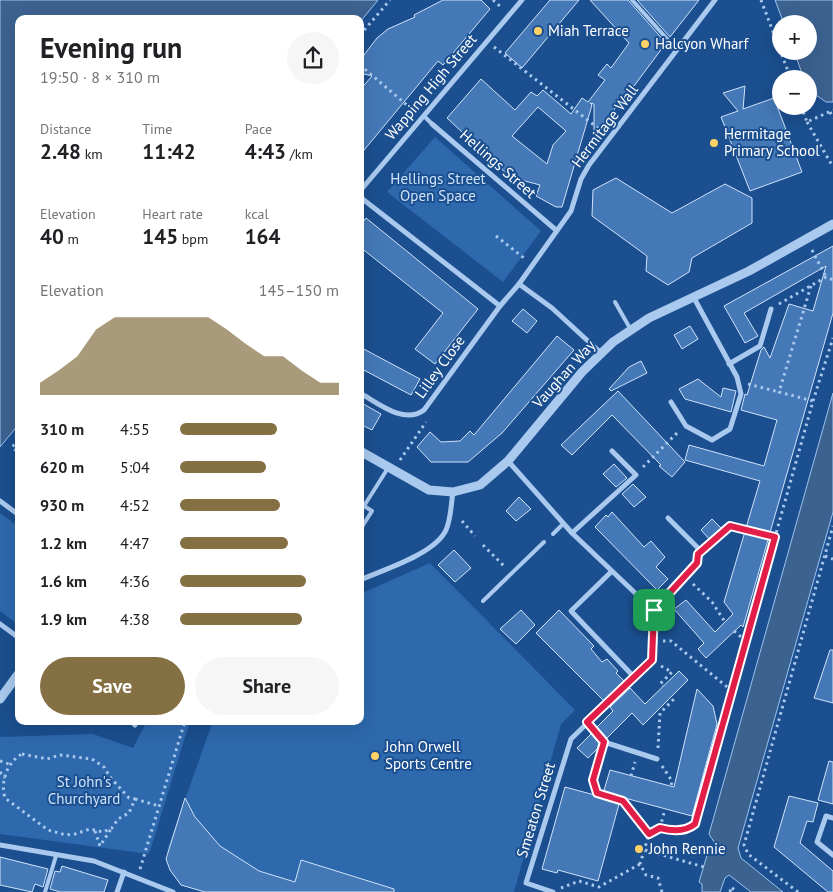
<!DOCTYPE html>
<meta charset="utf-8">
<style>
:root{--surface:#fff;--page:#f6f6f6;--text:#202124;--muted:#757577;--accent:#847042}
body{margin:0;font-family:"PT Sans",sans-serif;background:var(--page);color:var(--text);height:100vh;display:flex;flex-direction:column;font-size:19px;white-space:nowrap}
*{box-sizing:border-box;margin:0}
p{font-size:16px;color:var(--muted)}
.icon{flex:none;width:28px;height:28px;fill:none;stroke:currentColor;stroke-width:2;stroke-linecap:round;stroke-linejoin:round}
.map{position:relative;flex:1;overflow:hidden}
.sheet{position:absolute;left:15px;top:15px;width:349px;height:710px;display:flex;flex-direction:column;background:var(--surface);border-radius:10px;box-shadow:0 5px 20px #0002}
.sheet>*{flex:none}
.buttons{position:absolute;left:772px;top:15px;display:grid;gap:10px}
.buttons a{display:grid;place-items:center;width:45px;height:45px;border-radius:50%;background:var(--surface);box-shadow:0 5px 20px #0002;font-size:25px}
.pin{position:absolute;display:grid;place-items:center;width:42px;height:42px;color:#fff;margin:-21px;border-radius:10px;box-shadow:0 2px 8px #0006}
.round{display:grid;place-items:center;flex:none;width:52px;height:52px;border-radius:26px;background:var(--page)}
.head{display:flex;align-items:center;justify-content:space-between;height:85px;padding:0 25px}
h1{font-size:28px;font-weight:600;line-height:38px}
.stats{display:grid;grid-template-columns:repeat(3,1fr);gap:8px;height:85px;padding:5px 25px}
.stats div{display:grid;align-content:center}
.stats b{font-size:21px;font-weight:600}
.stats small{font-size:14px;font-weight:400}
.stats p{font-size:14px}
.chart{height:140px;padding:10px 25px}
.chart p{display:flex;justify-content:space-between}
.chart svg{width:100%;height:90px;margin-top:5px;fill:var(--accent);opacity:.7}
.cta{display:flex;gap:10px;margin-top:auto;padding:10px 25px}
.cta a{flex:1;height:58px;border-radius:30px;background:var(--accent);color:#fff;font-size:20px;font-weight:600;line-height:58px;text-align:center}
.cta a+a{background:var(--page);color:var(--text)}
ul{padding:0 25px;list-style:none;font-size:16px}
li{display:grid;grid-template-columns:80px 60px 1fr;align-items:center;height:38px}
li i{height:12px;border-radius:6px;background:var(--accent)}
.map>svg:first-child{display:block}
.green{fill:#2e69ad}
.water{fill:#3c6290;stroke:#9cc4f0}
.building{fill:#4478b7;stroke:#cfe3fa;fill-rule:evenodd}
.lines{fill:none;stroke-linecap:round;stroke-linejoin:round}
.path{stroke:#a9c9ee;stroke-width:3;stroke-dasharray:2.5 4;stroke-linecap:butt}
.service{stroke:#a9c9ee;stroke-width:4}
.minor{stroke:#a9c9ee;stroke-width:5}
.tertiary{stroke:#a9c9ee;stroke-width:9}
.route-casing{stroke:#fff;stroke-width:10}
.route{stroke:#e11d48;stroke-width:6}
.poi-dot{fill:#ffd166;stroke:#1b4f8f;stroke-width:2}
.labels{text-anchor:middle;stroke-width:4;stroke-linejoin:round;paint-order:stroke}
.poi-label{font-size:15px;fill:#fff;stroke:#1b4f8f;text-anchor:start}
.street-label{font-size:15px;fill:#fff;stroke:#1b4f8f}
.park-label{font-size:15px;fill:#cfe3fa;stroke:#1b4f8f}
</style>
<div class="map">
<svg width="833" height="892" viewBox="0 0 833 892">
<rect width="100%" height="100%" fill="#1b4f8f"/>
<g class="green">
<path d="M 435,137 L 541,231 L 503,282 L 387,192 Z"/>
<path d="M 0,513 L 19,527 L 19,625 L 0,611 Z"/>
<path d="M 430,563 L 575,710 L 561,724 L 514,892 L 205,892 C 179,884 164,877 168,847 L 213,721 L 360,721 L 360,594 Z"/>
<path d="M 147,721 L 190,721 L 149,854 L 0,834 L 0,737 L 93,734 L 133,748 Z"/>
</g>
<g class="water">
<path d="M 0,0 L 378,0 L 360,22 L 360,19 L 19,19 L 19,424 L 0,447 Z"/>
<path d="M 775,0 L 833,0 L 833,102 L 826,102 L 809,90 L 809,79 L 804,79 L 794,51 L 809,51 L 809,24 L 784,24 Z"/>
<path d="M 833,393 L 833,512 L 738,848 L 741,858 L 783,892 L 751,892 L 729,875 L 725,878 L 720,892 L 702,892 L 702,884 L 699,882 L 708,852 L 714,852 L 716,845 L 709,834 Z"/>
</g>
<g class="building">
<path d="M 443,0 L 481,0 L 490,9 L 443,65 L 438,61 L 360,155 L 360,90 L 372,76 L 360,73 L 360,63 L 364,55 L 377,38 L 388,29 L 415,17 L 414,15 Z"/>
<path d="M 550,0 L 579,0 L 522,68 L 505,53 Z"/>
<path d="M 590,0 L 628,0 L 666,43 L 634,86 L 633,85 L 594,136 L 594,104 L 590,103 L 592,105 L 562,207 L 556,207 L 536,196 L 540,185 L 510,177 L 447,118 L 481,79 L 515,110 L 531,92 L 537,96 L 543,90 L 571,114 L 582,98 L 588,102 L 605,80 L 598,75 L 607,64 L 611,68 L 629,43 ZM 538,107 L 566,131 L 553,145 L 547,164 L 512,136 Z"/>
<path d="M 637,0 L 699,0 L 670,37 Z"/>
<path d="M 745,86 L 743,109 L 774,98 L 802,172 L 750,191 L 721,117 L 738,111 L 723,93 Z"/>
<path d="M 616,178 L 672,213 L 725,184 L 752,198 L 752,223 L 692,258 L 689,272 L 668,285 L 646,271 L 647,256 L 592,216 L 593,190 Z"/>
<path d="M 366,218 L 478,309 L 435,364 L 415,349 L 443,313 L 360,247 L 360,226 Z"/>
<path d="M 833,246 L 833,313 L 743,627 L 741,625 L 706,658 L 698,649 L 704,643 L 674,609 L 686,600 L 715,632 L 733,614 L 724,602 L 760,481 L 685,460 L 689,445 L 764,466 L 777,420 L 741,410 L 745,394 L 747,395 L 761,350 L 764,347 L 770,358 L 789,304 L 813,311 L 826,266 L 744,313 L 758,336 L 745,343 L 724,306 Z"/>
<path d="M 523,309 L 537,321 L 527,333 L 512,321 Z"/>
<path d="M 690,326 L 698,339 L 682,349 L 674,335 Z"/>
<path d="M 557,336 L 574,350 L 502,433 L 468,462 L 431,462 L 417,447 L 430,432 L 441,442 L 460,441 L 470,431 L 474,435 Z"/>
<path d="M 360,347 L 420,379 L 411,395 L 360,368 Z"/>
<path d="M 641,361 L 647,373 L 611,391 L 609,389 L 629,367 Z"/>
<path d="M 698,379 L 721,397 L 723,388 L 736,391 L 731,412 L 685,399 L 679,389 Z"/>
<path d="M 618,391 L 685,462 L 672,477 L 659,466 L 661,465 L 612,415 L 572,455 L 561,445 Z"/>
<path d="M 360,402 L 381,414 L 372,430 L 360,424 Z"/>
<path d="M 614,464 L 627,478 L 616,487 L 603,474 Z"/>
<path d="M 633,484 L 646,497 L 634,507 L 622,494 Z"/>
<path d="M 519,497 L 531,509 L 516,521 L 506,511 Z"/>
<path d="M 612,512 L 644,547 L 651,541 L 665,557 L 656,567 L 668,579 L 657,590 L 595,527 L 606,515 L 608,517 Z"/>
<path d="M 712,519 L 723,530 L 711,541 L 701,530 Z"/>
<path d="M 454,550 L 471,568 L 455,582 L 438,565 Z"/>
<path d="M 521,610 L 535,625 L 516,644 L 500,629 Z"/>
<path d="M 559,610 L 594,646 L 591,649 L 602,662 L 607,659 L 618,671 L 616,673 L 624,681 L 604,701 L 536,633 Z"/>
<path d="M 830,650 L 833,650 L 833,703 L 814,698 Z"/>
<path d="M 679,671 L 688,680 L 643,725 L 632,713 L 607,738 L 597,727 L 613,711 L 610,707 L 630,688 L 645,704 Z"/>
<path d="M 697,689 L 713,706 L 717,724 L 692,816 L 621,797 L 598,881 L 558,870 L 557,873 L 542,869 L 565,787 L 602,797 L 610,770 L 674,787 Z"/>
<path d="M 591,734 L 599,743 L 598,748 L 588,758 L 577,748 Z"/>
<path d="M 829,761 L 833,762 L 833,804 L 818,800 Z"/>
<path d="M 789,796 L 818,803 L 813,822 L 807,821 L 800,843 L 833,871 L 833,892 L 828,892 L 774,847 Z"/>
<path d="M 185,798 L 195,817 L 220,846 L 259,871 L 295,882 L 301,860 L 394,889 L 394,892 L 205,892 L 181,885 L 170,870 L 166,859 Z"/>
<path d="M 0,857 L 48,869 L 43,887 L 35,884 L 32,892 L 0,885 Z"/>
<path d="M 62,866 L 108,880 L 104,892 L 60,892 L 50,889 L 55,871 L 60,872 Z"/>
</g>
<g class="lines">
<g class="path">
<path d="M 493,0 L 502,8"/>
<path d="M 761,0 L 791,79"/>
<path d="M 360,35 L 390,0"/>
<path d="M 494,47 L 603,132"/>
<path d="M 360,65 L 415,112"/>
<path d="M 801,106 L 807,122 L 833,110"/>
<path d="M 830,112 L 833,118"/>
<path d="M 807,122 L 833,167"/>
<path d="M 496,236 L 524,258"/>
<path d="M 812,250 L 826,277"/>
<path d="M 811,286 L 779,392 L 813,401"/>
<path d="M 779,304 L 826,277 L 833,280"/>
<path d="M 748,384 L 779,392"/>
<path d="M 19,440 L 12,447 L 19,453"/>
<path d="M 400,460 L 426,422"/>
<path d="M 643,467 L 679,431"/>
<path d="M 462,521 L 475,536"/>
<path d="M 483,545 L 506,568"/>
<path d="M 707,546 L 729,526 L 775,537"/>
<path d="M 825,556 L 833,559"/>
<path d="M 693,584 L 712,602 L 725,622"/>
<path d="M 734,631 L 746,641"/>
<path d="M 663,641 L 671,641 L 732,691"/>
<path d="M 661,666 L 672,672 L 660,684 L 663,686"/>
<path d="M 658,748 L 660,713 L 674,699 L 672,696"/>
<path d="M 22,754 L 47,759 L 60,755 L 92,759 L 104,767 L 110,777 L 129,798 L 135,799 L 129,813 L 118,819 L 112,828 L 103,832 L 90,829 L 75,834 L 66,835 L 48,830 L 5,798 C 0,782 7,762 22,754 Z"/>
<path d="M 0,761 L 9,764"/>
<path d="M 662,766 L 672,781 L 671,787"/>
<path d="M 0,772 L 5,778"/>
<path d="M 631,776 L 635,762"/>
<path d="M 595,789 L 597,793 L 623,801 L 649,834"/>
<path d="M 135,799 L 159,806"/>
<path d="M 660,828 L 665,809"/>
<path d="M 95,831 L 100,846 L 111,829"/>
<path d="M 645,850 L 704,867"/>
<path d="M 140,869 L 185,721"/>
<path d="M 561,888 L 579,881 L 599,887 L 640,864"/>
<path d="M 662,892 L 658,878 L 646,875 L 640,864 L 649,834 L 660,828 C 671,831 685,832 695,824 L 813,401 L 833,338"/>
<path d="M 730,892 L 731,887 L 737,892"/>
<path d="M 798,892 L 748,854 L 744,845 L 833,526"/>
</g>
<g class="service">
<path d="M 632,0 L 677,50"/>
<path d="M 425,117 L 432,124"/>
<path d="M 615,302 L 631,330"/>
<path d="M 360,530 L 372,511 L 364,506 L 388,468"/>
<path d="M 553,534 L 563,524"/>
<path d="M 483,601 L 544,542"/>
<path d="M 45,892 L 56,856"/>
</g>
<g class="minor">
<path d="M 432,124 L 556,230"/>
<path d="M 360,191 L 522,0"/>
<path d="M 360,197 L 500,306"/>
<path d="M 519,284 L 552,308 L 601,353"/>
<path d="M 729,364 L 760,346 L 771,309"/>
<path d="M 360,393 C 378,403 404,425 424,410 L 500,306 L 519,284 L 571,211 L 581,179 L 589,165 L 715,0"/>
<path d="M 671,402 L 686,426 L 712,440 L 730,429 L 741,394 L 737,377 L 694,298"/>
<path d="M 508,461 L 572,533 L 636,475 L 612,451"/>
<path d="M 0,501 L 19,515"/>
<path d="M 572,533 L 653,610"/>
<path d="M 611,572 L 571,611 L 634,677"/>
<path d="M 360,580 C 383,570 435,554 446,530 C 451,519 451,504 453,492"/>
<path d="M 653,610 L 697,563 L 698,548 L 668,518"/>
<path d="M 0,624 L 19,638"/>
<path d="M 131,721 L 135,725"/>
<path d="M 587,722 L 604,742 L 593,780"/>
<path d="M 604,742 L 657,759"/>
<path d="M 833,818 L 826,816 L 817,842 L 833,855"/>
<path d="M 0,845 L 94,861 L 173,892"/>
<path d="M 117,892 L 124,872"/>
<path d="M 553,892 L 526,883 L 571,739 L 652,660 L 653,610"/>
</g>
<g class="tertiary">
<path d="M 360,451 L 429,490 L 453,492 L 480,485 L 508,461 L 582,372 L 613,342 L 649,318 L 749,271 L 833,224"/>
<path d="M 0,699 L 19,673"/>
</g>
</g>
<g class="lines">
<defs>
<path id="route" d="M 730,526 L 775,537 L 695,824 C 685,832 671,831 660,828 L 649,834 L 623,801 L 597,793 L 593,780 L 604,742 L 587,722 L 652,660 L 654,610 L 697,563 L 698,554 Z"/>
</defs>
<use href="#route" class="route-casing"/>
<use href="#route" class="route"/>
</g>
<g class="poi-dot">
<circle cx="538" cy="31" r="5"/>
<circle cx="645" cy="44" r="5"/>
<circle cx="714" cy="143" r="5"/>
<circle cx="375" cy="756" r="5"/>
<circle cx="639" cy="849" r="5"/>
</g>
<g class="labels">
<g class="poi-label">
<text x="548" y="36">Miah Terrace</text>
<text x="655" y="49">Halcyon Wharf</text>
<text x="724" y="139">Hermitage<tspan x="724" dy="17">Primary School</tspan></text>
<text x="385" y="752">John Orwell<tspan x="385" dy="17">Sports Centre</tspan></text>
<text x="649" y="854">John Rennie</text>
</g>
<g class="street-label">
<text transform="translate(431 87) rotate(-50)" y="5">Wapping High Street</text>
<text transform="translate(605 126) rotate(-53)" y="5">Hermitage Wall</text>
<text transform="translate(498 164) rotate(41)" y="5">Hellings Street</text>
<text transform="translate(440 367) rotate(-54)" y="5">Lilley Close</text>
<text transform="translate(564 374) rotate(-48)" y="5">Vaughan Way</text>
<text transform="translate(536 810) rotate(-73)" y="5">Smeaton Street</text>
</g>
<g class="park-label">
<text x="438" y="184">Hellings Street<tspan x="438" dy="17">Open Space</tspan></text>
<text x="84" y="787">St John's<tspan x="84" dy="17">Churchyard</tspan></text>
</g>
</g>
</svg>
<div class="buttons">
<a>+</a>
<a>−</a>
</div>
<div class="pin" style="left:654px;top:610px;background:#1e9e55"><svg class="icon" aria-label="arrive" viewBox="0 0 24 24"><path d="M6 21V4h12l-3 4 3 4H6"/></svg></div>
<section class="sheet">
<div class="head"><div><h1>Evening run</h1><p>19:50 · 8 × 310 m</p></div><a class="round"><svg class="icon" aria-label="share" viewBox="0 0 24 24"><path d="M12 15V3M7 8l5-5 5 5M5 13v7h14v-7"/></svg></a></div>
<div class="stats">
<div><p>Distance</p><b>2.48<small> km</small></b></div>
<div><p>Time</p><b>11:42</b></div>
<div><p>Pace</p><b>4:43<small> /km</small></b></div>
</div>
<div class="stats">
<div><p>Elevation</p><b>40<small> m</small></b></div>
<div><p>Heart rate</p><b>145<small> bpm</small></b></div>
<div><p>kcal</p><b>164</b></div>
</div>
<div class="chart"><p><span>Elevation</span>145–150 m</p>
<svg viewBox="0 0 160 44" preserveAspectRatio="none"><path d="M0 44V38L10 32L20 25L30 12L40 6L50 6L60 6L70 6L80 6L90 6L100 12L110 19L120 25L130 25L140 32L150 38L160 38V44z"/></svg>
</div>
<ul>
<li><b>310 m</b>4:55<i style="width:61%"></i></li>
<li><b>620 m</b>5:04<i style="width:54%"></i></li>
<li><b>930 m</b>4:52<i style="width:63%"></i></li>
<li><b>1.2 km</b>4:47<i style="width:68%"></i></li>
<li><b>1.6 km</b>4:36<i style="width:79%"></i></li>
<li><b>1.9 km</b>4:38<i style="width:77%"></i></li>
</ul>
<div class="cta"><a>Save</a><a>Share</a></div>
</section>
</div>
